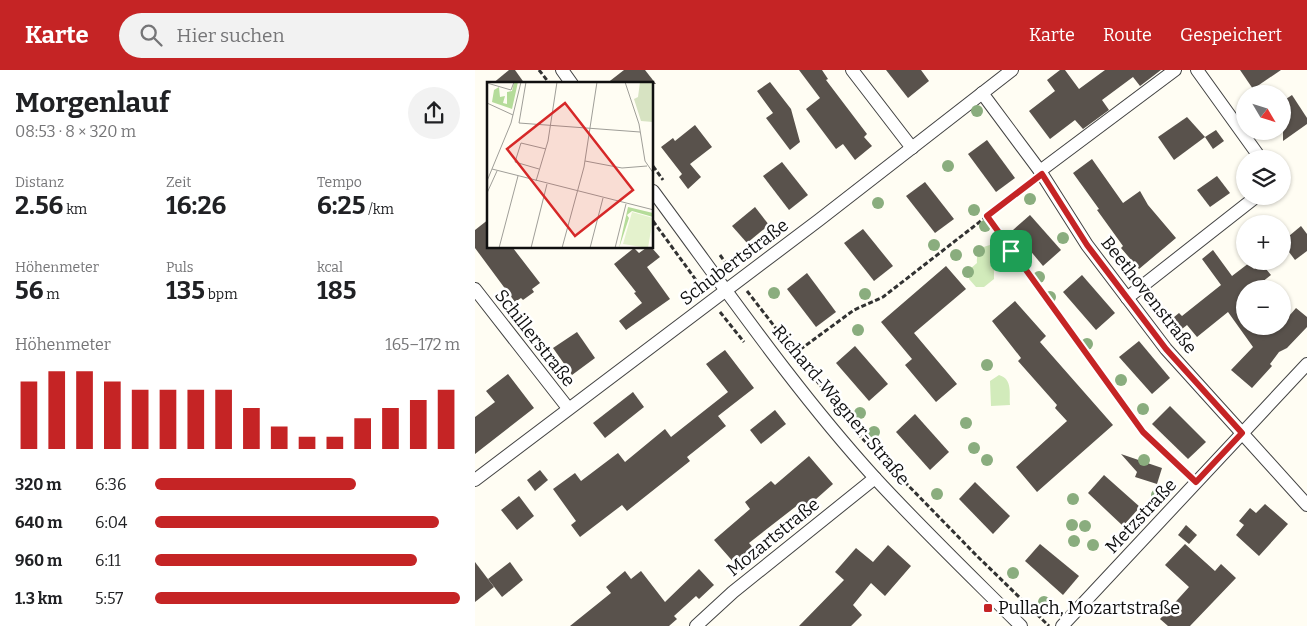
<!DOCTYPE html>
<html lang="de">
<meta charset="utf-8">
<style>
:root{--surface:#fff;--page:#f2f2f2;--text:#202124;--muted:#757577;--accent:#c52425}
body{margin:0;font-family:Bitter,serif;background:var(--page);color:var(--text);height:100vh;display:flex;flex-direction:column;font-size:19px;white-space:nowrap}
*{box-sizing:border-box;margin:0}
p{font-size:16px;color:var(--muted)}
.icon{flex:none;width:28px;height:28px;fill:none;stroke:currentColor;stroke-width:2;stroke-linecap:round;stroke-linejoin:round}
.map{position:relative;flex:1;overflow:hidden}
.panel{display:flex;flex-direction:column;background:var(--surface);width:475px}
.panel>*{flex:none}
.needle{width:32px;rotate:128deg}
.buttons{position:absolute;left:761px;top:15px;display:grid;gap:10px}
.buttons a{display:grid;place-items:center;width:55px;height:55px;border-radius:50%;background:var(--surface);box-shadow:0 1px 4px #0004;font-size:25px}
.pin{position:absolute;display:grid;place-items:center;width:42px;height:42px;color:#fff;margin:-21px;border-radius:10px;box-shadow:0 2px 8px #0006}
.round{display:grid;place-items:center;flex:none;width:52px;height:52px;border-radius:26px;background:var(--page)}
.head{display:flex;align-items:center;justify-content:space-between;height:85px;padding:0 15px}
h1{font-size:28px;font-weight:700;line-height:38px}
.stats{display:grid;grid-template-columns:repeat(3,1fr);gap:8px;height:85px;padding:5px 15px}
.stats div{display:grid;align-content:center}
.stats b{font-size:25px;font-weight:700}
.stats small{font-size:14px;font-weight:400}
.stats p{font-size:14px}
.chart{height:140px;padding:10px 15px}
.chart p{display:flex;justify-content:space-between}
.chart svg{width:100%;height:90px;margin-top:5px;stroke:var(--accent);stroke-width:6}
ul{padding:0 15px;list-style:none;font-size:16px}
li{display:grid;grid-template-columns:80px 60px 1fr;align-items:center;height:38px}
li i{height:12px;border-radius:6px;background:var(--accent)}
header{display:flex;align-items:center;gap:30px;box-sizing:border-box;height:70px;padding:0 25px;background:var(--accent);color:#fff}
header strong{font-size:24px}
nav{display:flex;gap:28px;margin-inline-start:auto;font-size:18px}
.search{width:350px;height:45px;background:var(--page);display:flex;align-items:center;gap:12px;box-sizing:border-box;padding:0 18px;border-radius:28px;color:var(--muted);font-size:19px}
main{display:flex;flex:1;min-height:0}
.map>svg:first-child{display:block}
.green{fill:#d2ebbb}
.building{fill:#59524c}
.lines{fill:none;stroke-linecap:round;stroke-linejoin:round}
.minor-casing{stroke:#434343;stroke-width:14}
.path{stroke:#323232;stroke-width:3;stroke-dasharray:5 2.5;stroke-linecap:butt}
.minor{stroke:#fff;stroke-width:12}
.tree{fill:#8aad7e}
.route-casing{stroke:#fff;stroke-width:10}
.route{stroke:#c52425;stroke-width:6}
.poi-dot{fill:#c52425;stroke:#fff;stroke-width:2}
.labels{text-anchor:middle;stroke-width:5;stroke-linejoin:round;paint-order:stroke}
.street-label{font-size:18px;fill:#101010;stroke:#fff}
.poi-label{font-size:18px;fill:#101010;stroke:#fff;text-anchor:start}
.inset-road{fill:none;stroke:#9f9e98;stroke-width:1}
.view{fill:#d62828;fill-opacity:0.15;stroke:#d62828;stroke-width:2.5}
.inset-edge{fill:none;stroke:#101010;stroke-width:2.5}
</style>
<header>
<strong>Karte</strong>
<div class="search"><svg class="icon" aria-label="search" viewBox="0 0 24 24"><circle cx="10" cy="10" r="6"/><path d="M15 15l6 6"/></svg>Hier suchen</div>
<nav><a>Karte</a><a>Route</a><a>Gespeichert</a></nav>
</header>
<main>
<section class="panel">
<div class="head"><div><h1>Morgenlauf</h1><p>08:53 · 8 × 320 m</p></div><a class="round"><svg class="icon" aria-label="share" viewBox="0 0 24 24"><path d="M12 15V3M7 8l5-5 5 5M5 13v7h14v-7"/></svg></a></div>
<div class="stats">
<div><p>Distanz</p><b>2.56<small> km</small></b></div>
<div><p>Zeit</p><b>16:26</b></div>
<div><p>Tempo</p><b>6:25<small> /km</small></b></div>
</div>
<div class="stats">
<div><p>Höhenmeter</p><b>56<small> m</small></b></div>
<div><p>Puls</p><b>135<small> bpm</small></b></div>
<div><p>kcal</p><b>185</b></div>
</div>
<div class="chart"><p><span>Höhenmeter</span>165–172 m</p>
<svg viewBox="0 0 160 44" preserveAspectRatio="none"><path d="M5 44V11M15 44V6M25 44V6M35 44V11M45 44V15M55 44V15M65 44V15M75 44V15M85 44V24M95 44V33M105 44V38M115 44V38M125 44V29M135 44V24M145 44V20M155 44V15"/></svg>
</div>
<ul>
<li><b>320 m</b>6:36<i style="width:66%"></i></li>
<li><b>640 m</b>6:04<i style="width:93%"></i></li>
<li><b>960 m</b>6:11<i style="width:86%"></i></li>
<li><b>1.3 km</b>5:57<i style="width:100%"></i></li>
</ul>
</section>
<div class="map">
<svg width="832" height="556" viewBox="0 0 832 556">
<rect width="100%" height="100%" fill="#fffdf3"/>
<g class="green">
<path d="M 515,175 C 524,178 529,184 526,194 L 519,201 L 519,209 L 509,217 L 501,217 L 494,209 L 495,199 L 502,193 C 501,183 505,177 515,175 Z"/>
<path d="M 524,305 C 538,309 534,324 535,335 L 516,336 L 515,311 Z"/>
</g>
<g class="building">
<path d="M 34,0 L 40,0 L 50,14 L 17,14 Z"/>
<path d="M 149,0 L 170,0 L 181,14 L 131,14 Z"/>
<path d="M 324,0 L 347,0 L 353,9 L 351,10 L 392,64 L 389,67 L 397,76 L 380,90 L 368,74 L 361,79 L 331,39 L 345,28 Z"/>
<path d="M 411,0 L 446,0 L 454,11 L 433,28 Z"/>
<path d="M 585,0 L 590,0 L 604,19 L 630,0 L 686,0 L 665,16 L 658,7 L 627,30 L 634,40 L 608,59 L 600,50 L 575,69 L 554,41 L 580,21 L 572,10 Z"/>
<path d="M 765,0 L 806,0 L 778,19 Z"/>
<path d="M 295,12 L 316,39 L 325,72 L 315,80 L 291,48 L 298,43 L 282,21 Z"/>
<path d="M 817,25 L 832,48 L 832,54 L 808,71 L 808,31 Z"/>
<path d="M 712,47 L 730,67 L 699,90 L 683,67 Z"/>
<path d="M 220,55 L 237,77 L 215,94 L 226,107 L 213,119 L 204,107 L 207,104 L 186,77 L 198,68 L 200,71 Z"/>
<path d="M 741,60 L 749,71 L 738,79 L 730,67 Z"/>
<path d="M 512,70 L 540,108 L 521,122 L 493,84 Z"/>
<path d="M 617,89 L 648,133 L 665,121 L 673,135 L 701,168 L 664,199 L 646,178 L 648,176 L 622,140 L 624,139 L 598,103 Z"/>
<path d="M 307,92 L 333,125 L 314,140 L 288,106 Z"/>
<path d="M 742,106 L 755,123 L 735,137 L 722,120 Z"/>
<path d="M 450,112 L 479,149 L 460,163 L 431,126 Z"/>
<path d="M 280,137 L 294,155 L 272,173 L 257,156 Z"/>
<path d="M 555,145 L 586,180 L 568,196 L 538,160 Z"/>
<path d="M 14,149 L 14,178 L 38,178 L 65,213 L 57,219 L 59,222 L 48,230 L 46,228 L 40,232 L 0,178 L 0,160 Z"/>
<path d="M 826,156 L 832,164 L 832,181 L 820,190 L 808,174 L 808,171 Z"/>
<path d="M 388,159 L 418,196 L 399,211 L 369,173 Z"/>
<path d="M 159,178 L 164,183 L 171,178 L 177,178 L 185,187 L 172,197 L 195,229 L 151,260 L 144,251 L 167,233 L 159,223 L 161,222 L 139,194 Z"/>
<path d="M 738,180 L 757,206 L 774,193 L 779,199 L 786,193 L 796,205 L 778,219 L 770,219 L 770,256 L 808,256 L 808,253 L 821,238 L 832,247 L 832,257 L 812,278 L 804,282 L 795,294 L 797,296 L 777,318 L 756,300 L 778,277 L 753,242 L 722,267 L 712,255 L 702,263 L 693,252 L 704,243 L 707,246 L 746,215 L 727,189 Z"/>
<path d="M 471,196 L 491,219 L 439,263 L 482,314 L 461,332 L 430,295 L 437,289 L 406,252 Z"/>
<path d="M 332,203 L 361,242 L 341,257 L 312,219 Z"/>
<path d="M 607,205 L 640,243 L 621,260 L 588,222 Z"/>
<path d="M 540,231 L 571,266 L 565,272 L 638,355 L 562,422 L 541,397 L 592,351 L 580,338 L 582,335 L 543,291 L 546,288 L 517,251 Z"/>
<path d="M 102,262 L 120,288 L 97,305 L 78,278 Z"/>
<path d="M 664,271 L 695,308 L 677,324 L 644,287 Z"/>
<path d="M 380,276 L 413,314 L 394,331 L 361,293 Z"/>
<path d="M 250,280 L 279,318 L 243,346 L 251,356 L 212,387 L 215,391 L 152,441 L 147,435 L 105,467 L 96,455 L 101,451 L 78,419 L 100,403 L 106,411 L 143,383 L 150,392 L 190,359 L 196,367 L 253,322 L 231,294 Z"/>
<path d="M 33,304 L 59,338 L 0,384 L 0,347 L 20,332 L 11,321 Z"/>
<path d="M 158,322 L 169,337 L 130,368 L 118,353 Z"/>
<path d="M 695,336 L 731,372 L 713,389 L 677,354 Z"/>
<path d="M 300,340 L 311,354 L 286,374 L 275,360 Z"/>
<path d="M 440,344 L 474,382 L 455,400 L 421,362 Z"/>
<path d="M 646,384 L 687,398 L 682,414 L 660,407 L 662,402 Z"/>
<path d="M 334,386 L 358,414 L 340,430 L 343,434 L 332,444 L 324,434 L 274,473 L 279,479 L 261,495 L 239,470 L 275,439 L 270,432 L 296,411 L 300,415 Z"/>
<path d="M 65,400 L 73,410 L 60,421 L 52,410 Z"/>
<path d="M 629,405 L 665,437 L 648,456 L 613,423 Z"/>
<path d="M 500,412 L 535,446 L 518,464 L 484,429 Z"/>
<path d="M 44,426 L 59,446 L 42,460 L 26,440 Z"/>
<path d="M 790,434 L 813,454 L 784,486 L 761,465 L 769,455 L 764,451 L 775,438 L 781,443 Z"/>
<path d="M 711,455 L 722,465 L 714,474 L 703,465 Z"/>
<path d="M 565,474 L 604,506 L 588,525 L 550,491 Z"/>
<path d="M 710,474 L 740,501 L 746,494 L 761,508 L 715,556 L 693,556 L 685,549 L 714,517 L 690,495 Z"/>
<path d="M 413,475 L 436,496 L 410,526 L 396,513 L 378,535 L 387,545 L 376,556 L 324,556 L 369,510 L 360,502 L 381,478 L 398,492 Z"/>
<path d="M 0,492 L 19,517 L 0,532 Z"/>
<path d="M 35,492 L 48,510 L 27,527 L 13,509 Z"/>
<path d="M 224,499 L 239,515 L 224,529 L 221,526 L 199,546 L 202,549 L 194,556 L 95,556 L 136,523 L 131,517 L 150,501 L 156,509 L 166,501 L 190,532 Z"/>
</g>
<g class="lines">
<defs>
<g id="minor">
<path d="M 87,0 L 97,14"/>
<path d="M 377,0 L 437,78"/>
<path d="M 722,0 L 786,89"/>
<path d="M 507,23 L 565,101 L 612,175 L 691,279 L 832,435"/>
<path d="M 565,101 L 700,0"/>
<path d="M 178,121 C 250,218 319,319 400,408 C 447,459 497,507 546,556"/>
<path d="M 0,219 L 93,338"/>
<path d="M 652,228 L 782,126"/>
<path d="M 0,410 L 344,150 L 537,0"/>
<path d="M 221,556 L 258,522 L 400,408"/>
<path d="M 587,556 L 832,294"/>
</g>
</defs>
<use href="#minor" class="minor-casing"/>
<g class="path">
<path d="M 64,0 L 75,14"/>
<path d="M 178,96 L 188,110"/>
<path d="M 512,146 L 668,362 L 712,404"/>
<path d="M 178,151 L 229,221"/>
<path d="M 245,185 L 256,200"/>
<path d="M 272,221 L 383,364 L 501,485 L 574,556"/>
<path d="M 245,242 L 269,272"/>
<path d="M 319,284 L 379,240 L 408,227 L 556,112"/>
</g>
<use href="#minor" class="minor"/>
</g>
<g class="tree">
<circle cx="502" cy="41" r="6"/>
<circle cx="473" cy="96" r="6"/>
<circle cx="555" cy="129" r="6"/>
<circle cx="403" cy="133" r="6"/>
<circle cx="499" cy="140" r="6"/>
<circle cx="510" cy="156" r="6"/>
<circle cx="588" cy="168" r="6"/>
<circle cx="459" cy="175" r="6"/>
<circle cx="504" cy="181" r="6"/>
<circle cx="481" cy="185" r="6"/>
<circle cx="534" cy="193" r="6"/>
<circle cx="493" cy="202" r="6"/>
<circle cx="564" cy="207" r="6"/>
<circle cx="299" cy="223" r="6"/>
<circle cx="390" cy="224" r="6"/>
<circle cx="575" cy="227" r="6"/>
<circle cx="383" cy="260" r="6"/>
<circle cx="612" cy="274" r="6"/>
<circle cx="512" cy="295" r="6"/>
<circle cx="646" cy="310" r="6"/>
<circle cx="668" cy="339" r="6"/>
<circle cx="385" cy="343" r="6"/>
<circle cx="491" cy="353" r="6"/>
<circle cx="399" cy="362" r="6"/>
<circle cx="499" cy="378" r="6"/>
<circle cx="512" cy="390" r="6"/>
<circle cx="669" cy="390" r="6"/>
<circle cx="462" cy="424" r="6"/>
<circle cx="682" cy="425" r="6"/>
<circle cx="598" cy="429" r="6"/>
<circle cx="597" cy="455" r="6"/>
<circle cx="610" cy="456" r="6"/>
<circle cx="599" cy="471" r="6"/>
<circle cx="618" cy="475" r="6"/>
<circle cx="538" cy="503" r="6"/>
<circle cx="569" cy="532" r="6"/>
</g>
<g class="lines">
<defs>
<path id="route" d="M 567,104 L 612,175 L 691,279 L 767,363 L 721,412 L 668,362 L 512,146 Z"/>
</defs>
<use href="#route" class="route-casing"/>
<use href="#route" class="route"/>
</g>
<rect class="poi-dot" x="508" y="533" width="10" height="10" rx="2.5"/>
<g class="labels">
<g class="street-label">
<text transform="translate(259 192) rotate(-37)" y="6">Schubertstraße</text>
<text transform="translate(674 225) rotate(52)" y="6">Beethovenstraße</text>
<text transform="translate(60 268) rotate(52)" y="6">Schillerstraße</text>
<text transform="translate(366 335) rotate(50)" y="6">Richard-Wagner-Straße</text>
<text transform="translate(666 446) rotate(-47)" y="6">Metzstraße</text>
<text transform="translate(298 467) rotate(-39)" y="6">Mozartstraße</text>
</g>
<g class="poi-label">
<text x="523" y="544">Pullach, Mozartstraße</text>
</g>
</g>
<g transform="translate(12 12)">
<rect width="166" height="166" fill="#fffdf3"/>
<path d="M 27,0 L 31,0 L 25,27 L 5,20 L 7,8 L 12,5 L 13,15 L 18,14 L 16,21 L 20,22 L 20,10 L 25,9 ZM 141,125 L 166,131 L 166,135 L 145,129 L 140,133 L 142,136 L 132,166 Z" fill="#b5dc9a"/>
<path d="M 153,0 L 166,0 L 166,40 L 154,39 L 147,17 L 151,15 Z" fill="#d7e3c2"/>
<path d="M 145,130 L 166,136 L 161,166 L 136,162 Z" fill="#e4f2cd"/>
<path class="inset-road" d="M 39,0 L 32,41 L 153,50M 138,0 L 152,42 L 158,79 L 167,92M 0,1 L 24,8 L 27,0M 0,21 L 26,33M 98,79 L 135,86 L 160,84M 5,87 L 167,128M 52,87 L 28,80 L 34,61 L 59,67M 0,99 L 24,41 L 34,0M 49,99 L 61,59 L 70,0M 0,111 L 10,89M 12,166 L 31,94M 44,166 L 60,102M 75,166 L 97,85 L 110,0M 103,166 L 116,116M 128,166 L 139,122"/>
<path class="view" d="M 78,21 L 146,108 L 88,154 L 20,67 Z"/>
<rect width="166" height="166" class="inset-edge"/>
</g>
</svg>
<div class="buttons">
<a><svg class="needle" viewBox="-14 -14 28 28"><path d="M0-13l5 13h-10z" fill="#e53935"/><path d="M0 13l5-13h-10z" fill="#757577"/></svg></a>
<a><svg class="icon" aria-label="layers" viewBox="0 0 24 24"><path d="M12 4l9 5-9 5-9-5zM3 14l9 5 9-5"/></svg></a>
<a>+</a>
<a>−</a>
</div>
<div class="pin" style="left:536px;top:181px;background:#1e9e55"><svg class="icon" aria-label="arrive" viewBox="0 0 24 24"><path d="M6 21V4h12l-3 4 3 4H6"/></svg></div>
</div>
</main>
